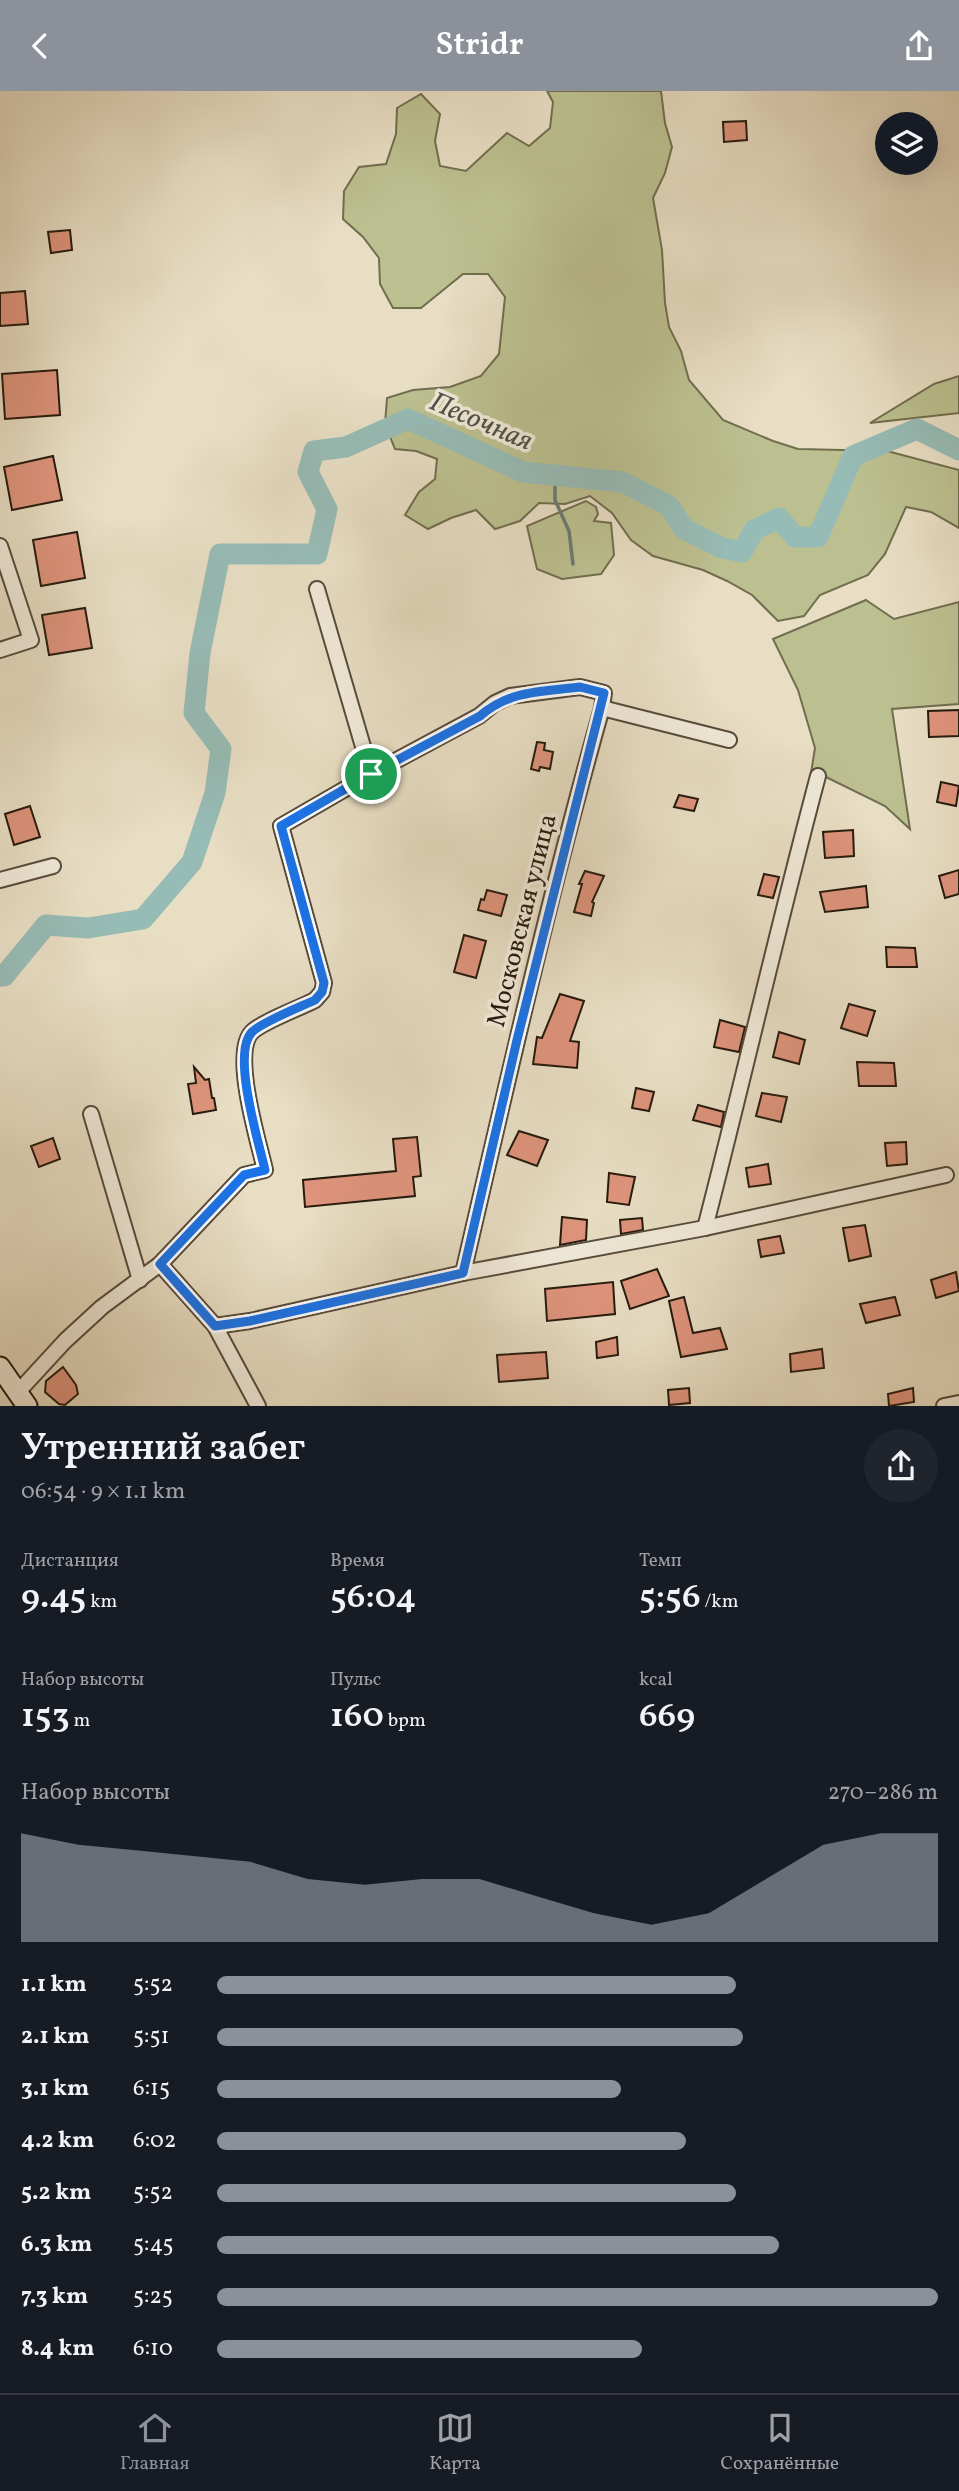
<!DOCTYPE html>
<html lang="ru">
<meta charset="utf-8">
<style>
:root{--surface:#171b24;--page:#20242c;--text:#f1f3f6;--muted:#9ea1a6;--line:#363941;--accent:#8c9099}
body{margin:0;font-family:Vollkorn,serif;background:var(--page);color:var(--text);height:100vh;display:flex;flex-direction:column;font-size:26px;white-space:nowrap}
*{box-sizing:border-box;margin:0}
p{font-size:23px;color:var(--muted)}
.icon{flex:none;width:38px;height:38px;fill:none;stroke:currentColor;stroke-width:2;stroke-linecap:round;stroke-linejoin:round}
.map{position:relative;height:1315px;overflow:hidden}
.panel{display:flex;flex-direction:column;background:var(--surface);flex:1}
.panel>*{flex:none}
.fabs{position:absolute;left:875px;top:21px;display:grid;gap:14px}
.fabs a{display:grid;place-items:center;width:63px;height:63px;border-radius:50%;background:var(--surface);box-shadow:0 7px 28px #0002;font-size:35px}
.pin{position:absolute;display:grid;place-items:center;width:60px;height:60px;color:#fff;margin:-30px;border:4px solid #fff;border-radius:50%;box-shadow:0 2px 7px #0007}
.round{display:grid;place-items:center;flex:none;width:74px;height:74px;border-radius:37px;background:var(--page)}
.summary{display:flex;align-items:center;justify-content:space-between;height:119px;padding:0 21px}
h1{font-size:38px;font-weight:600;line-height:52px}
.metrics{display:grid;grid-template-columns:repeat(3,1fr);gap:10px;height:119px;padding:7px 21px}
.metrics div{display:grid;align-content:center}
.metrics b{font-size:35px;font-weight:600}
.metrics small{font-size:19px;font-weight:400}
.metrics p{font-size:19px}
.chart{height:196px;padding:14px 21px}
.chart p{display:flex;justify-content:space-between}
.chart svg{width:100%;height:126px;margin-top:7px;fill:var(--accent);opacity:.7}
ul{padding:0 21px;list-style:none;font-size:23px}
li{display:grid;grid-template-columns:112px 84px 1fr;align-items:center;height:52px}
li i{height:18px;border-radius:9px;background:var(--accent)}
header{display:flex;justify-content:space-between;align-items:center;height:91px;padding:0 21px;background:var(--accent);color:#fff;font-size:32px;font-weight:600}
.tab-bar{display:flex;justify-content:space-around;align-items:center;height:98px;border-top:2px solid var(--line);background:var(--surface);font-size:19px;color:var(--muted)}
.tab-bar a{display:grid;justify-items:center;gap:4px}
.tab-bar .active{color:var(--accent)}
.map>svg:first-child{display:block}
.green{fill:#bcc090;stroke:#716d4f;stroke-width:2}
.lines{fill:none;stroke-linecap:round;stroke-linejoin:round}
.stream{stroke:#6a7b73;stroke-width:3.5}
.river{stroke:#97bcb6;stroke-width:21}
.building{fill:#de947c;stroke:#261a0e;stroke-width:2}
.minor-casing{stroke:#564b3c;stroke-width:18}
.secondary-casing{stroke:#261a0e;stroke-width:23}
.minor{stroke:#f0ead9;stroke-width:14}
.secondary{stroke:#f0ead9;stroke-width:19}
.route-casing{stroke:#fff;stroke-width:14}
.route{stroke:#1a73e8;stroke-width:9}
.labels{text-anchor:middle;stroke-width:7;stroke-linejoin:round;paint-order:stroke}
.street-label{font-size:26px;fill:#261a0e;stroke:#f0ead9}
.water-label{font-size:28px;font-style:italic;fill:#4e5349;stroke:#f0ead9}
</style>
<header><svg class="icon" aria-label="back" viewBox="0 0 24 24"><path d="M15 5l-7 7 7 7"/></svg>Stridr<svg class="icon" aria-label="share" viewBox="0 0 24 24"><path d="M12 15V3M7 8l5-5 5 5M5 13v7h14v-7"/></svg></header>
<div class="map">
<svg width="959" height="1315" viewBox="0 0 959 1315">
<rect width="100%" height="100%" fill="#e8dec4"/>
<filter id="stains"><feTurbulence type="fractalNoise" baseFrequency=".00286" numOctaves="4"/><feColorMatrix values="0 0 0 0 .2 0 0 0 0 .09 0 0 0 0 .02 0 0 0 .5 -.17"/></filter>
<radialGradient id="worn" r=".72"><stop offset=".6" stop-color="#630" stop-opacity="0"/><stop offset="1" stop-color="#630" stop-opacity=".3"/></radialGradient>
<g class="green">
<path d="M 547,0 L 661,0 L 665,32 L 672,56 L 665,82 L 653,107 L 662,159 L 665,212 L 669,236 L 681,260 L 689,289 L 723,329 L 773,350 L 798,358 L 887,360 L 959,379 L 959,437 L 931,421 L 906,416 L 885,463 L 868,484 L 820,504 L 804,525 L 778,530 L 752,504 L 727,490 L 703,479 L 653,465 L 631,449 L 612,422 L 590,405 L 565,413 L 539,412 L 520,430 L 495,438 L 476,419 L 451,427 L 428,438 L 405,424 L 419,401 L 435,388 L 437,368 L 416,360 L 395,358 L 385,333 L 387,307 L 413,299 L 450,296 L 481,285 L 499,263 L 505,206 L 488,183 L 463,183 L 421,217 L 393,217 L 380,193 L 379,167 L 363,146 L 343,128 L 344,100 L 359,76 L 386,73 L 396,43 L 397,17 L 421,3 L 440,23 L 435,50 L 440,75 L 466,80 L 507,42 L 529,55 L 550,37 L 553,11 Z"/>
<path d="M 959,285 L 959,322 L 870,332 L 934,293 Z"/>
<path d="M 586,410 L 596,416 L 598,423 L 594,430 L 611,432 L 614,464 L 601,483 L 562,488 L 537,478 L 527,435 Z"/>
<path d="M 866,509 L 894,528 L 959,511 L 959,613 L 892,618 L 910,738 L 885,715 L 826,686 L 811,682 L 815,657 L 798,599 L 773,548 Z"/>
</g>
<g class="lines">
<path class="stream" d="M 555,384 L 555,409 L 569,440 L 573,473"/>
<path class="river" d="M 0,885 L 4,885 L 46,834 L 88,837 L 143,828 L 192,771 L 215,702 L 221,658 L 194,622 L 200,562 L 220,463 L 317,463 L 327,418 L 308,381 L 314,360 L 346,356 L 408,328 L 523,381 L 623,391 L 669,415 L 684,438 L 722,457 L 742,461 L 754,439 L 779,427 L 795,446 L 818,446 L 853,365 L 917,338 L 959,359"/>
</g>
<g class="building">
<path d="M 746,30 L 747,49 L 724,51 L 723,31 Z"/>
<path d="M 70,139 L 72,159 L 51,162 L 48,141 Z"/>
<path d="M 25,200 L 28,233 L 0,235 L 0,202 Z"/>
<path d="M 57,279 L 60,324 L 5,328 L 2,283 Z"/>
<path d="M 53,365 L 62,409 L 12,419 L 4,376 Z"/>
<path d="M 77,441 L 85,487 L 41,495 L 33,449 Z"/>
<path d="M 85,517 L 92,557 L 49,564 L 42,524 Z"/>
<path d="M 959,619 L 959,645 L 929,646 L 928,620 Z"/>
<path d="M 537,651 L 545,652 L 544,659 L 553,661 L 550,678 L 540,676 L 539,680 L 531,678 Z"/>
<path d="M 941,691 L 959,695 L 956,715 L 937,711 Z"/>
<path d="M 679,704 L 698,708 L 694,720 L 674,716 Z"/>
<path d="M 30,715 L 40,746 L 14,754 L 5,723 Z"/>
<path d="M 853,739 L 854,765 L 825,767 L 823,741 Z"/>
<path d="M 959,779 L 959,803 L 945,807 L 939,785 Z"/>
<path d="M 585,780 L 604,785 L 592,811 L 594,812 L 591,825 L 574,821 L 582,793 L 579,793 Z"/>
<path d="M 764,783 L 779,786 L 773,807 L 758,804 Z"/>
<path d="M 866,795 L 868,816 L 825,821 L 820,801 Z"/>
<path d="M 487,799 L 507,804 L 501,825 L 478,819 L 481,808 L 484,809 Z"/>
<path d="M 464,844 L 486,850 L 476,887 L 454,881 Z"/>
<path d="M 886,856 L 915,857 L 917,876 L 887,876 Z"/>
<path d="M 560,903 L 584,910 L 570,950 L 579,951 L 577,977 L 533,973 L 537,946 L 542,947 Z"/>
<path d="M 849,913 L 875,920 L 867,945 L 841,937 Z"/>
<path d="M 720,929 L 745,936 L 739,961 L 714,956 Z"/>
<path d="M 779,941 L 805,949 L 799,973 L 773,966 Z"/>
<path d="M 857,971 L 894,972 L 896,995 L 859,995 Z"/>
<path d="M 194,976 L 205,989 L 209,988 L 212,1007 L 214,1007 L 216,1019 L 193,1023 L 188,993 L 196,992 Z"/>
<path d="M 636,997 L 654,1001 L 649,1020 L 632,1017 Z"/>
<path d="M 762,1002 L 787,1006 L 781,1031 L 756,1025 Z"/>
<path d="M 698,1014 L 724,1021 L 721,1036 L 693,1029 Z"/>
<path d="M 519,1040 L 548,1049 L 537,1075 L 507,1064 Z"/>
<path d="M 417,1046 L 421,1085 L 413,1086 L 415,1105 L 305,1116 L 303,1089 L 396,1080 L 393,1048 Z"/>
<path d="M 53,1047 L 60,1068 L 39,1076 L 31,1055 Z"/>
<path d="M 906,1051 L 907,1073 L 887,1075 L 885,1052 Z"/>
<path d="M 768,1073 L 771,1093 L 749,1096 L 746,1077 Z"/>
<path d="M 609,1082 L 635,1086 L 629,1114 L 607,1111 Z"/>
<path d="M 562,1126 L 587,1129 L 586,1149 L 560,1154 Z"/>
<path d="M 642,1127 L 643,1139 L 621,1143 L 620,1129 Z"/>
<path d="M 865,1134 L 871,1165 L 849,1170 L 843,1137 Z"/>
<path d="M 780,1145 L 784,1162 L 761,1166 L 758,1149 Z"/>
<path d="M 657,1178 L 669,1205 L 630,1218 L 621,1190 Z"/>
<path d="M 956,1181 L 959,1200 L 936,1207 L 931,1189 Z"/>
<path d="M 613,1191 L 615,1223 L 547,1230 L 545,1198 Z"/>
<path d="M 684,1206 L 693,1242 L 720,1237 L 727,1258 L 681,1266 L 669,1210 Z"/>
<path d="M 895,1206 L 900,1224 L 866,1232 L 860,1213 Z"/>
<path d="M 617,1246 L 618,1264 L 597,1267 L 596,1251 Z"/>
<path d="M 822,1258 L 824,1277 L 791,1281 L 790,1263 Z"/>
<path d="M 546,1261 L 548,1287 L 499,1291 L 497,1264 Z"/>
<path d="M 63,1276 L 76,1294 L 78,1303 L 65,1314 L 59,1313 L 45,1301 L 46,1290 Z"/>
<path d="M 689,1297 L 690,1312 L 669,1314 L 668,1299 Z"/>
<path d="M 913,1297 L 914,1311 L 889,1315 L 888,1303 Z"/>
</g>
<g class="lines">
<defs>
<g id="minor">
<path d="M 0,455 L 31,549 L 0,559"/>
<path d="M 317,498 L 371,683 L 479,625 L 495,612 L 510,605 L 580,596 L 604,602 L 602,617"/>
<path d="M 0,789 L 53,775"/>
<path d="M 91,1023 L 140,1189"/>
<path d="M 705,1137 C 744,986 778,835 818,685"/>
<path d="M 160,1173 L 215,1235 L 258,1315"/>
<path d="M 463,1182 C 507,993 549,804 602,617 L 729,649"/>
<path d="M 215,1235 L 250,1230 L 463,1182 L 705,1137 L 946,1084"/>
<path d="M 18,1301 L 65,1250 L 102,1216 L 160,1173 L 244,1084 L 265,1079 C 259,1052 231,962 252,941 C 262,931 300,917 315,909 L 322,901 L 324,892 L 281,735 L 371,683"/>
<path d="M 944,1315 L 959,1312"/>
</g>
<path id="secondary" d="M 0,1276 L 27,1315"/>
</defs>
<use href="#minor" class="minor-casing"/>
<use href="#secondary" class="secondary-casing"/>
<use href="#minor" class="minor"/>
<use href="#secondary" class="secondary"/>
</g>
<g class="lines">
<defs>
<path id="route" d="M 580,596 L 604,602 L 517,949 L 463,1182 L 250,1230 L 215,1235 L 160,1173 L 244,1084 L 265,1079 C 259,1052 231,962 252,941 C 262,931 300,916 315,909 L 322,901 L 324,892 L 281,735 L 371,683 L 480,625 C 510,599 541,601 580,596 Z"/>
</defs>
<use href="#route" class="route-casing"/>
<use href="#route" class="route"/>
</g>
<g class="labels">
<g class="street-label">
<text transform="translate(521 829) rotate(-76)" y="9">Московская улица</text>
</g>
<g class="water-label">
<text transform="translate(482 329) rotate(23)" y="10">Песочная</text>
</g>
</g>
<rect width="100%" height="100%" filter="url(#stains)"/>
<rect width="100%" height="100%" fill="url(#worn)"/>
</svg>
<div class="fabs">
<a><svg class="icon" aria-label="layers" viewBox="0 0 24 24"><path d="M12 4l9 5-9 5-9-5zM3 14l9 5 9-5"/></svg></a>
</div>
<div class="pin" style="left:371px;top:683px;background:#1e9e55"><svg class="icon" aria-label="arrive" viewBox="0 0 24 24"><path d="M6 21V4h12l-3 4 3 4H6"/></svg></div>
</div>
<section class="panel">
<div class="summary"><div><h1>Утренний забег</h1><p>06:54 · 9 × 1.1 km</p></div><a class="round"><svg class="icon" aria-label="share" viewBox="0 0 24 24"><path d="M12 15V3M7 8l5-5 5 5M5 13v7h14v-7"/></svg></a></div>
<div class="metrics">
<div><p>Дистанция</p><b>9.45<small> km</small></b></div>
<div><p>Время</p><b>56:04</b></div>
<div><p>Темп</p><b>5:56<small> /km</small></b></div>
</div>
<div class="metrics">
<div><p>Набор высоты</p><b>153<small> m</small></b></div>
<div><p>Пульс</p><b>160<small> bpm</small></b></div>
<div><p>kcal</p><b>669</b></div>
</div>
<div class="chart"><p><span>Набор высоты</span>270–286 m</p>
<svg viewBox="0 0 160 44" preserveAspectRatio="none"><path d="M0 44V6L10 10L20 12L30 14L40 16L50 22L60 24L70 22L80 22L90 28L100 34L110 38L120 34L130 22L140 10L150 6L160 6V44z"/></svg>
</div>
<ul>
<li><b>1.1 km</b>5:52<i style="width:72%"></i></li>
<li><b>2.1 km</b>5:51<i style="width:73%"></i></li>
<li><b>3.1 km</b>6:15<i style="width:56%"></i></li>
<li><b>4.2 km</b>6:02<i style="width:65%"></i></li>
<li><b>5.2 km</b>5:52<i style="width:72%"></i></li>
<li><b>6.3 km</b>5:45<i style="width:78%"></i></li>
<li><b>7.3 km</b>5:25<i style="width:100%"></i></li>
<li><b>8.4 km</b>6:10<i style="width:59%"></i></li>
</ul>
</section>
<nav class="tab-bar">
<a class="active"><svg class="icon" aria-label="home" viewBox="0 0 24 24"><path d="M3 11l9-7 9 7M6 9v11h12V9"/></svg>Главная</a>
<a><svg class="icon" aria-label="map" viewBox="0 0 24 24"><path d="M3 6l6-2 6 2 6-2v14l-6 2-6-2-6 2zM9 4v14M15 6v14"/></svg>Карта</a>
<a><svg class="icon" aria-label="saved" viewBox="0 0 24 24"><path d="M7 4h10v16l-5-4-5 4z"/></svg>Сохранённые</a>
</nav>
